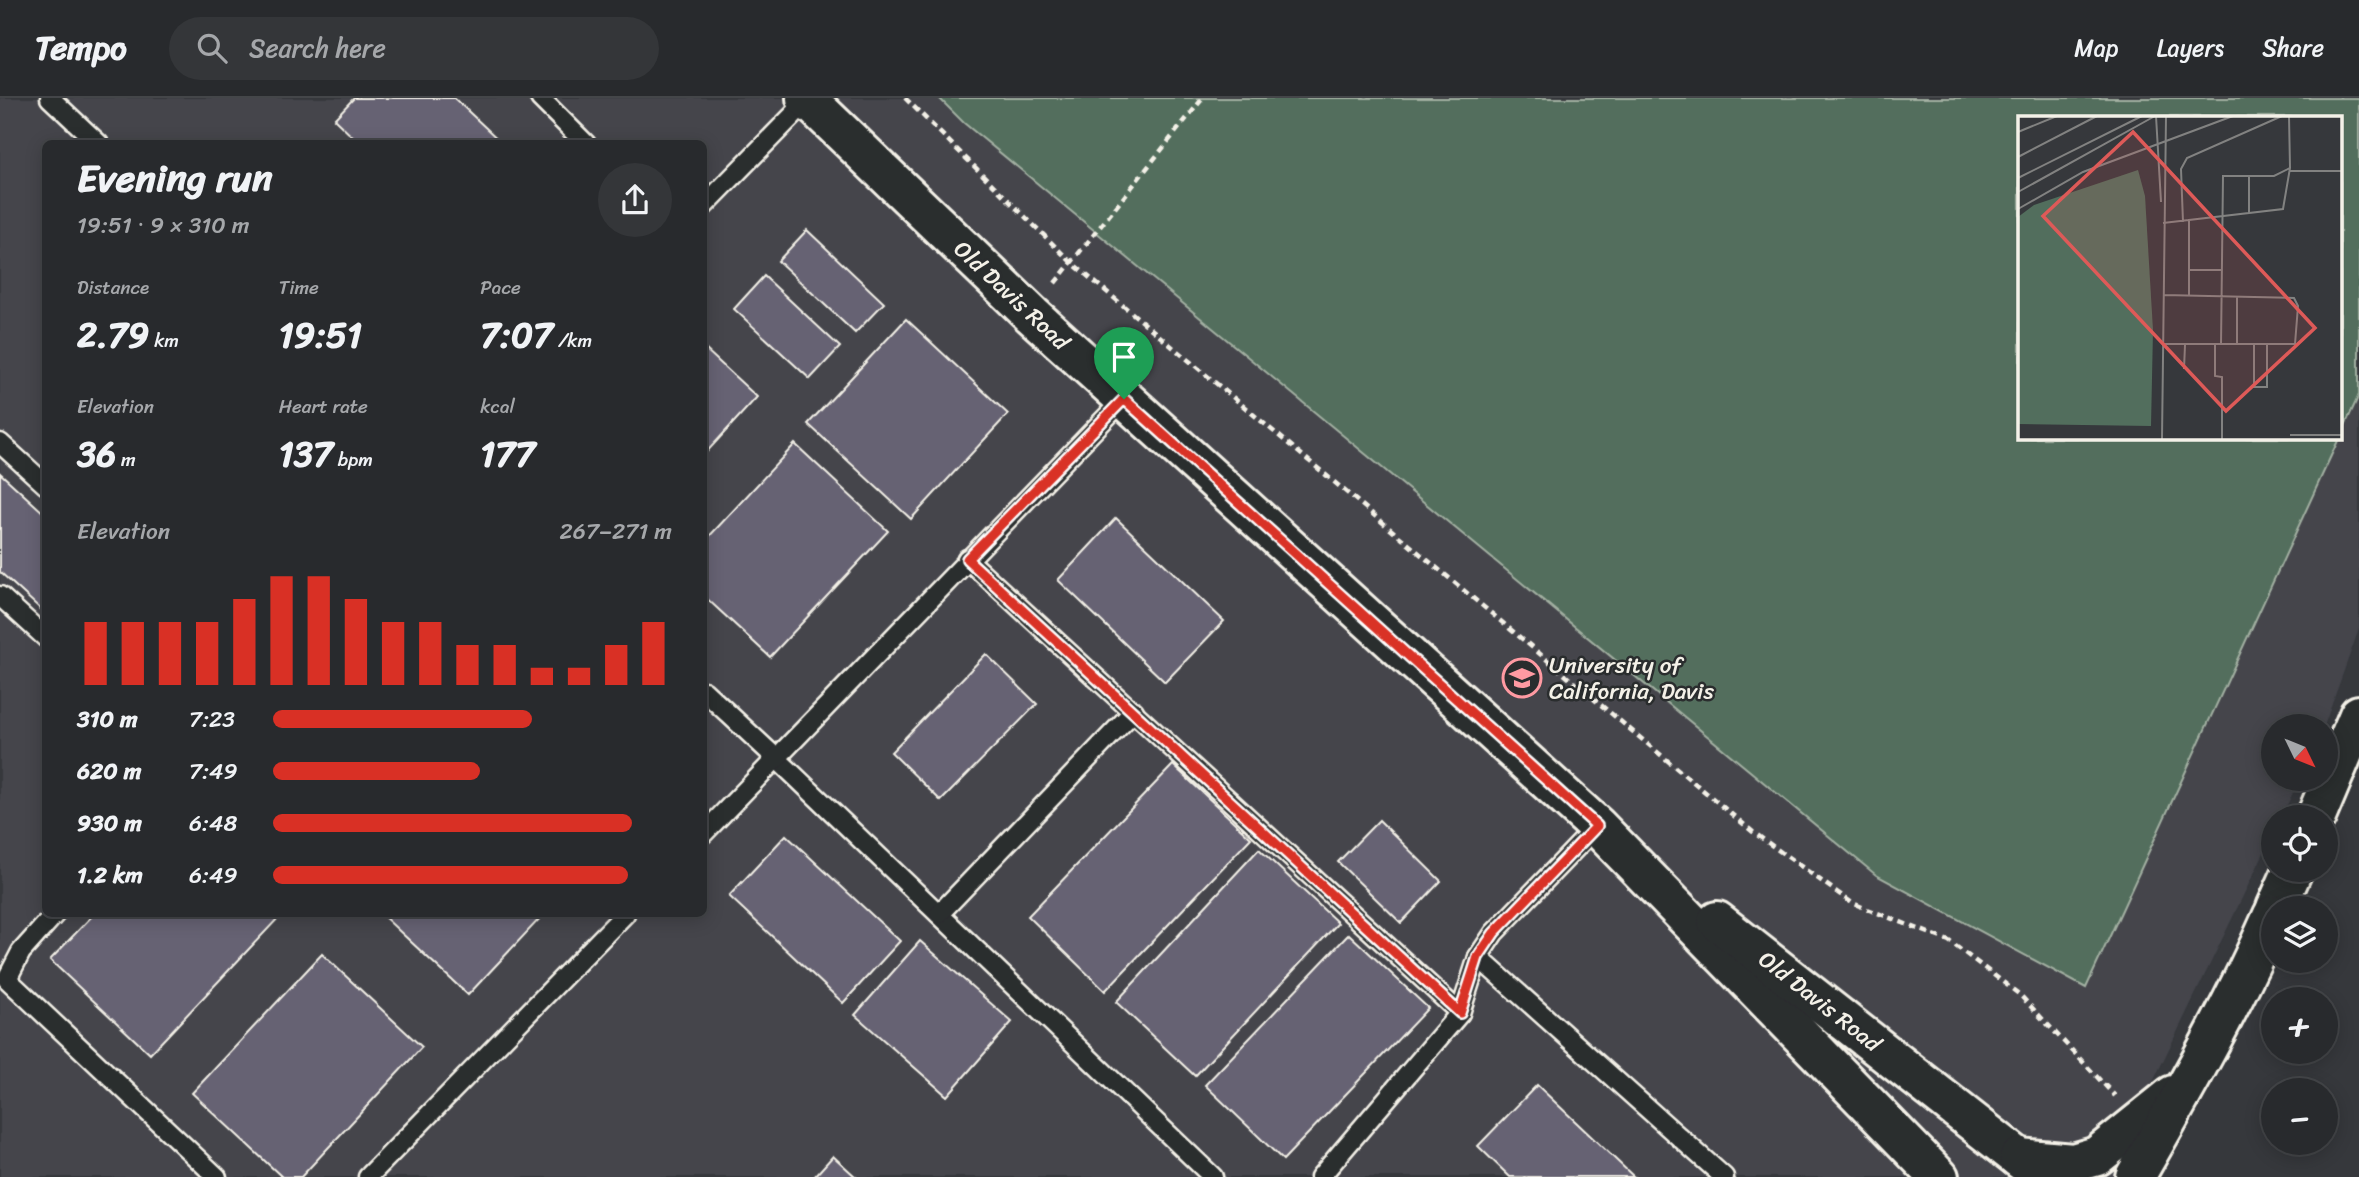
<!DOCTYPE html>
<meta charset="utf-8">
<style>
:root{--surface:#282a2d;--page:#343639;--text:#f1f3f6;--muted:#a5a7aa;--line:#444649;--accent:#d93025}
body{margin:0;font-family:Sriracha,sans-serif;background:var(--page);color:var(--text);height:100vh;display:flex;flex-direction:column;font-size:26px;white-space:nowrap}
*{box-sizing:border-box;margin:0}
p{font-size:23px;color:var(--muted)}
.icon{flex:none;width:38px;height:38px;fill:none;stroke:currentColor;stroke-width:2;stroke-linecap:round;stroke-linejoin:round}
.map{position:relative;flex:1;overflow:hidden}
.drawer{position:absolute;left:42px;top:42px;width:665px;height:777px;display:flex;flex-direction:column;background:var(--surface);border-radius:10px;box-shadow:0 4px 18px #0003,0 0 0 2px var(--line)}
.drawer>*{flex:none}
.needle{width:46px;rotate:133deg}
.buttons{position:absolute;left:2261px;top:616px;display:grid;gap:14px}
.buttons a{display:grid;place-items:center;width:77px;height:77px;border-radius:50%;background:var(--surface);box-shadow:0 4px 18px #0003,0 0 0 2px var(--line);font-size:35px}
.pin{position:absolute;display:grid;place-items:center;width:60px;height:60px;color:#fff;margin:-72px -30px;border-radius:50% 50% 50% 0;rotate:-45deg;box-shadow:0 0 7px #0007}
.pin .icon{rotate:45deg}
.round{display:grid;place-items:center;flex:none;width:74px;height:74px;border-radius:37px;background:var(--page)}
.headline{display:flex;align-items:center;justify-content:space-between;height:119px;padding:0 35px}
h1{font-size:38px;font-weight:700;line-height:52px}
.stats{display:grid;grid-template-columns:repeat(3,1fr);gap:10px;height:119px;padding:7px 35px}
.stats div{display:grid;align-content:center}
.stats b{font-size:35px;font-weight:700}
.stats small{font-size:19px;font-weight:400}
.stats p{font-size:19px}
.chart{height:196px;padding:14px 35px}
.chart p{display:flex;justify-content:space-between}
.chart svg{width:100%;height:126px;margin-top:7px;stroke:var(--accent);stroke-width:6}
ul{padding:0 35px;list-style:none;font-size:23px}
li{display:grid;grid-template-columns:112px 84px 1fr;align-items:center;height:52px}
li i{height:18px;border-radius:9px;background:var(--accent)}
header{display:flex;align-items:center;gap:42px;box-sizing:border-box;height:98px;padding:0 35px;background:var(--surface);border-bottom:2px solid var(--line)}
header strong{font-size:33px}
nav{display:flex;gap:38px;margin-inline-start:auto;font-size:24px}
.search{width:490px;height:63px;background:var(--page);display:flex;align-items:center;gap:18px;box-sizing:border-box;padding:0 24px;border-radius:38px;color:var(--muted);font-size:26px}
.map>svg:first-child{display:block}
.built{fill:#44454c;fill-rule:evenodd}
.green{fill:#526e5d;stroke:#a3b0a2;stroke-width:2;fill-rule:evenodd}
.building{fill:#666273;stroke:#f4f1e8;stroke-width:2}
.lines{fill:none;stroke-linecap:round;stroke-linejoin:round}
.lane-casing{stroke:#f4f1e8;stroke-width:23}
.secondary-casing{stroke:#f4f1e8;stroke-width:44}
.highway-casing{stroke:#f4f1e8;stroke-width:44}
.path{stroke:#f4f1e8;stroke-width:4.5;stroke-dasharray:7 5;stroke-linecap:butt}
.lane{stroke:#2a2d2e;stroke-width:18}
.secondary{stroke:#2a2d2e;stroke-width:38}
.highway{stroke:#2a2d2e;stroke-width:38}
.route-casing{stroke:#fff;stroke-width:14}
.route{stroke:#d93025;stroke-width:9}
.labels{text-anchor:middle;stroke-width:5;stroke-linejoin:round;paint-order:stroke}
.street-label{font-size:23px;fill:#f4f1e8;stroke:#2a2d2e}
.poi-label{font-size:23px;fill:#f4f1e8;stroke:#2a2d2e;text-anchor:start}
.inset-road{fill:none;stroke:#828281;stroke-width:2}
.view{fill:#de5a58;fill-opacity:0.15;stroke:#de5a58;stroke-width:3.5}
.inset-edge{fill:none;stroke:#f4f1e8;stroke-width:3.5}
</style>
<header>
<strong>Tempo</strong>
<div class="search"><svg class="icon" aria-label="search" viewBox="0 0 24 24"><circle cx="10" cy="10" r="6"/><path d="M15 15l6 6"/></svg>Search here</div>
<nav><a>Map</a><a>Layers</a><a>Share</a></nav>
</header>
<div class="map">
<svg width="2359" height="1079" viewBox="0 0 2359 1079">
<rect width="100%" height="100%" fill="#36383c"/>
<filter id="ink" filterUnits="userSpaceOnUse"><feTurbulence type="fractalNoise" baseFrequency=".0143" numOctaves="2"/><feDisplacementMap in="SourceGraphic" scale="14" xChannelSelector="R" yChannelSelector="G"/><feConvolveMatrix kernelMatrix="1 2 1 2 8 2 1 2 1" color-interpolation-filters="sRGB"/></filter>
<g filter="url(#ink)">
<path class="built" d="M 0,0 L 2359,0 L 2359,531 L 2324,628 L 2273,628 L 2273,681 L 2300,681 L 2281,719 L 2273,719 L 2273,736 L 2150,990 L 2113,1079 L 0,1079 ZM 2020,19 L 2340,19 L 2340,340 L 2020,340 ZM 46,46 L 704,46 L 704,816 L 46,816 Z"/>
<path class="green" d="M 939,0 L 2359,0 L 2359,297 L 2086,890 L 1876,777 L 964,25 ZM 2020,19 L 2340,19 L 2340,340 L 2020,340 Z"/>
<g class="building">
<path d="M 354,0 L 454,0 L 503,46 L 360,46 L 334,21 Z"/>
<path d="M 807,132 L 884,205 L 855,235 L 778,163 Z"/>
<path d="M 764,178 L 840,249 L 810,281 L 734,211 Z"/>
<path d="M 906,221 L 1008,316 L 911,421 L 808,326 Z"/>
<path d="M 704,250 L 757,299 L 704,357 Z"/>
<path d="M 795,346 L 888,433 L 770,559 L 704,498 L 704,444 Z"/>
<path d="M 0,375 L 46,417 L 46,516 L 0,474 Z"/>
<path d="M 1116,420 L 1224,523 L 1165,584 L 1058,482 Z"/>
<path d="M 986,556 L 1037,606 L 941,703 L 891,654 Z"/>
<path d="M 1173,667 L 1251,740 L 1105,893 L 1028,818 Z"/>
<path d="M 1379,722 L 1441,783 L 1401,825 L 1338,764 Z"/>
<path d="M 786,737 L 900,843 L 843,905 L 729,798 Z"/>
<path d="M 1259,751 L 1338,825 L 1195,978 L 1116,904 Z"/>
<path d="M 94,816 L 279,816 L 281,817 L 150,956 L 50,862 Z"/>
<path d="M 381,816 L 544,816 L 468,897 Z"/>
<path d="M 1349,836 L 1428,910 L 1283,1062 L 1205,987 Z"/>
<path d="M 920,843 L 1012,924 L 947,998 L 855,917 Z"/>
<path d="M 322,856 L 422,949 L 301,1079 L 282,1079 L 192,995 Z"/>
<path d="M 1537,987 L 1634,1079 L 1510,1079 L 1478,1048 Z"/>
<path d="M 833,1058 L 856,1079 L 814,1079 Z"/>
</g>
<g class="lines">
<defs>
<g id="lane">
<path d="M 50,0 L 99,46"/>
<path d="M 540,0 L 586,46"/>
<path d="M 704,108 L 808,2"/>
<path d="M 0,345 L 46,387"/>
<path d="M 967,461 L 1460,915"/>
<path d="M 0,498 L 46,540"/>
<path d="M 704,593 L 776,660 L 1213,1079"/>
<path d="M 704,735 L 1124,301"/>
<path d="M 55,816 L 21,854 L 7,881 L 217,1079"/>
<path d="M 939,816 L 1134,613"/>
<path d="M 1478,859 L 1724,1079"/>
<path d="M 368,1079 L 625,816"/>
<path d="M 1320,1079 L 1460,915 L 1478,859 L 1494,835 L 1597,728"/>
</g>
<g id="secondary">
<path d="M 806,0 L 1032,217 L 1597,728 L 1939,1079"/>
<path d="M 1717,823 L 2043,1079"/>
</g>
<g id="highway">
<path d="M 2316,719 L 2359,617"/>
<path d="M 2276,810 L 2293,772"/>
<path d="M 2019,1060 L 2073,1065 L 2097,1058 L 2173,997"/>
<path d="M 2135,1079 C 2184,993 2233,908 2273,817"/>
</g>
</defs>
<use href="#lane" class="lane-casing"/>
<use href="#secondary" class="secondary-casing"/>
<use href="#highway" class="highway-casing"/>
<g class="path">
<path d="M 905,0 L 1071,164 L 1753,734 L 1852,805 L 1949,843 L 2020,897 L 2115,998"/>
<path d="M 1055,185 L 1203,0"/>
</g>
<use href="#lane" class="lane"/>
<use href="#secondary" class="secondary"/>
<use href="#highway" class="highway"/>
</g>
</g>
<g class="lines" filter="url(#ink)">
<defs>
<path id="route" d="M 1124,301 L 1597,728 L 1494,835 L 1478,859 L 1460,915 L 967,461 Z"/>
</defs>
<use href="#route" class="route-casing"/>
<use href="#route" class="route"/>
</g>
<defs>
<symbol id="university-ring" viewBox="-11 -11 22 22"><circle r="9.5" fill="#2a2d2e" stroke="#ff9aa2" stroke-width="1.5"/><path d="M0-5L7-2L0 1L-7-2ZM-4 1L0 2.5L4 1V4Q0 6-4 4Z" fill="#ff9aa2"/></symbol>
</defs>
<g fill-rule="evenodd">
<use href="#university-ring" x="1500" y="558" width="44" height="44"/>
</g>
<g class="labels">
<g class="street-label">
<text transform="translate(1012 197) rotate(43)" y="8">Old Davis Road</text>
<text transform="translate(1820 903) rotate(38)" y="8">Old Davis Road</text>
</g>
<g class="poi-label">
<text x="1549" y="575">University of<tspan x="1549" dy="26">California, Davis</tspan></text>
</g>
</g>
<g transform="translate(2018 18)">
<rect width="324" height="324" fill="#36383c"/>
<path d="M 120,54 L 127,80 L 135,214 L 133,310 L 0,308 L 0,101 L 16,89 Z" fill="#526e5d"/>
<path class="inset-road" d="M 138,0 L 143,86M 0,16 L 39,0M 0,41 L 79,0M 272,55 L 324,55M 0,62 L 124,0M 0,76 L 137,0M 0,93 L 65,56 L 215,0M 231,97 L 231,60M 171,103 L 171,180M 165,106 L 163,53 L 169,42 L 264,0M 145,107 L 265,93 L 272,52M 171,154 L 203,154M 219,180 L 219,229M 145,228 L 277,228 L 280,190 L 276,182 L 146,179M 197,229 L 197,260 L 204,261 L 204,323M 203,229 L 205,60 L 256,60 L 272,52 L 271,0M 236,229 L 236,271 L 249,271 L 249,228M 166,253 L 167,229M 272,319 L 324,319M 144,323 L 148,0"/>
<path class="view" d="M 115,16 L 297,212 L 208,295 L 25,100 Z"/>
<rect width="324" height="324" class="inset-edge"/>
</g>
</svg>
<div class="buttons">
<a><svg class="needle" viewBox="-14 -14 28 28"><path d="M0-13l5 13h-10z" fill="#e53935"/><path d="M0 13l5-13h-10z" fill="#a5a7aa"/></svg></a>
<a><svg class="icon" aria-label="locate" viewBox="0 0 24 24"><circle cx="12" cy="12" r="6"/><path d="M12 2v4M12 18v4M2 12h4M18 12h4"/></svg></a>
<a><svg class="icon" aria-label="layers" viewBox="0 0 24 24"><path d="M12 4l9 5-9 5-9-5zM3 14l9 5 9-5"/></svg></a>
<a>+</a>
<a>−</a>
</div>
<div class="pin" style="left:1124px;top:301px;background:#1e9e55"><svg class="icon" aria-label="arrive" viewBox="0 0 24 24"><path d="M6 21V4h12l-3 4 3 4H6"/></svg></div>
<section class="drawer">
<div class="headline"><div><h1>Evening run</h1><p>19:51 · 9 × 310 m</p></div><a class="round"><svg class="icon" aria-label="share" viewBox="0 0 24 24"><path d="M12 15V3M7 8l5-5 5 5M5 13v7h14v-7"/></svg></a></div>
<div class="stats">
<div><p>Distance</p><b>2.79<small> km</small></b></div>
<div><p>Time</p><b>19:51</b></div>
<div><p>Pace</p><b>7:07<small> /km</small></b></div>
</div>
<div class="stats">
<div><p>Elevation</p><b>36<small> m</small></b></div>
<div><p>Heart rate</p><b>137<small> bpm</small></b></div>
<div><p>kcal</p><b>177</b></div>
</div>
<div class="chart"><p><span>Elevation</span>267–271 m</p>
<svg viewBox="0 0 160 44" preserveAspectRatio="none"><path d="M5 44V22M15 44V22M25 44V22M35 44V22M45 44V14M55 44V6M65 44V6M75 44V14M85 44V22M95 44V22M105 44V30M115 44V30M125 44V38M135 44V38M145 44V30M155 44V22"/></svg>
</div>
<ul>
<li><b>310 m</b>7:23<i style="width:65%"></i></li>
<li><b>620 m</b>7:49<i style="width:52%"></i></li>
<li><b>930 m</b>6:48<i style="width:90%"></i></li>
<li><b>1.2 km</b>6:49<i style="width:89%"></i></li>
</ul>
</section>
</div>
